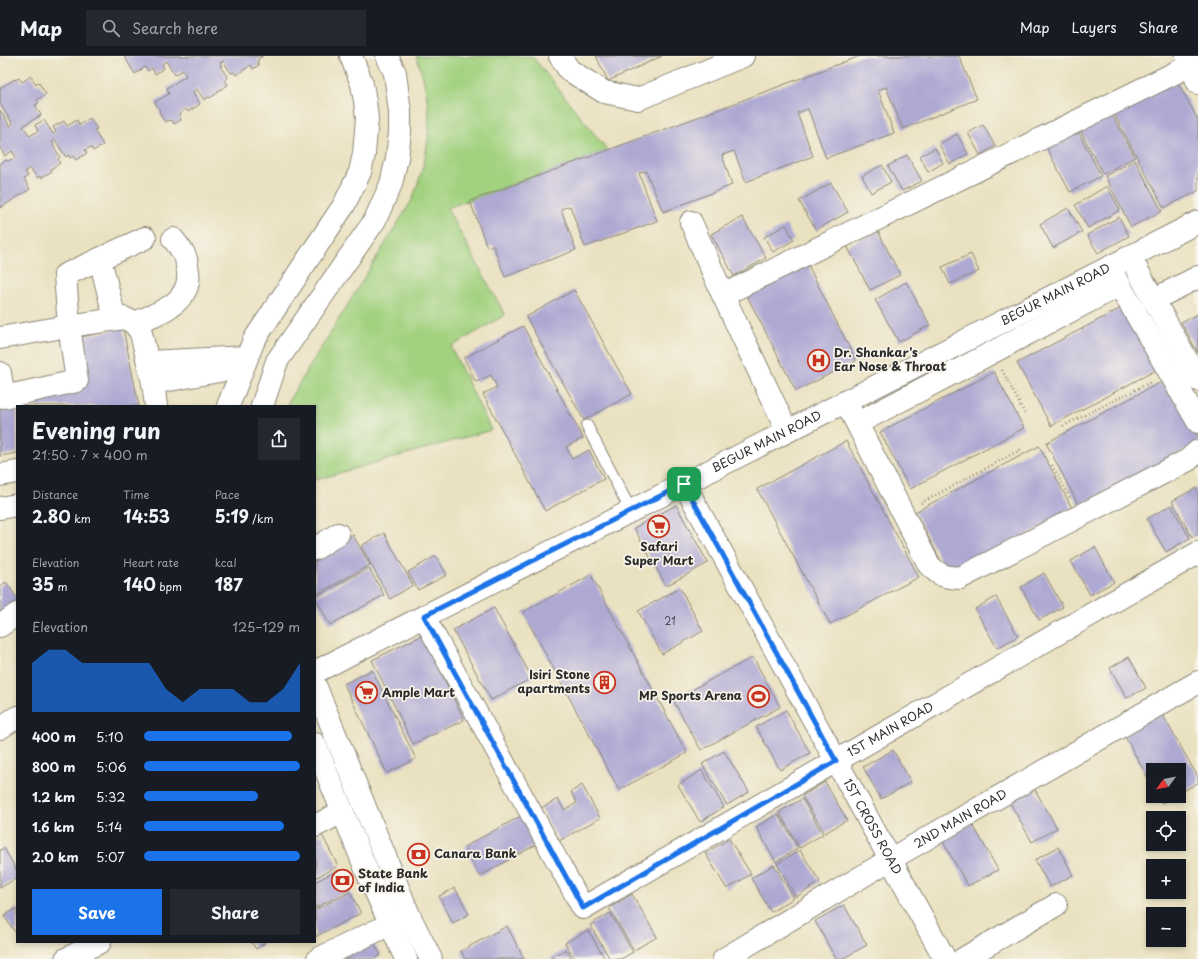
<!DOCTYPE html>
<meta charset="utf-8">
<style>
:root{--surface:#171b24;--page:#242831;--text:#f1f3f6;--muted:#9ea1a6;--line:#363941;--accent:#1a73e8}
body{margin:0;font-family:"Playpen Sans",sans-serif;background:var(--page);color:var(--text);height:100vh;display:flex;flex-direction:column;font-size:15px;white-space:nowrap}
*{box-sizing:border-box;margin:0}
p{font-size:13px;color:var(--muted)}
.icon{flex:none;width:22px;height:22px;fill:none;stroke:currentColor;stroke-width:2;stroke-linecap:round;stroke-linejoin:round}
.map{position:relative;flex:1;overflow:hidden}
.drawer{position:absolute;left:16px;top:349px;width:300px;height:538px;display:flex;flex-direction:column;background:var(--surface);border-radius:0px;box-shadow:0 2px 6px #0003}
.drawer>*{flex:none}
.needle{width:26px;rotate:238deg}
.buttons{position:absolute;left:1146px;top:707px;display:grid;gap:8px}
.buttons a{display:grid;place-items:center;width:40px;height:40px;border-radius:0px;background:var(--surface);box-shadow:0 2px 6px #0003;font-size:20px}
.pin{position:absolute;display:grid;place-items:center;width:34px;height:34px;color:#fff;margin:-17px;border-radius:8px;box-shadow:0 2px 6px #0006}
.round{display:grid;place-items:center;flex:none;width:42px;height:42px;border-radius:0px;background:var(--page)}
.overview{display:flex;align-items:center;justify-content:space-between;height:68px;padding:0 16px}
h1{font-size:22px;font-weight:700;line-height:30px}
.metrics{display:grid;grid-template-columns:repeat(3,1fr);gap:6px;height:68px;padding:4px 16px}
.metrics div{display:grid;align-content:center}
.metrics b{font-size:17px;font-weight:700}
.metrics small{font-size:11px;font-weight:400}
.metrics p{font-size:11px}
.chart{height:112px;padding:8px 16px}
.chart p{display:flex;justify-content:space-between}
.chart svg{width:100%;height:72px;margin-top:4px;fill:var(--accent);opacity:.7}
.action{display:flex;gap:8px;margin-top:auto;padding:8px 16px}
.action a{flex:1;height:46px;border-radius:0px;background:var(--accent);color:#fff;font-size:16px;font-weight:700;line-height:46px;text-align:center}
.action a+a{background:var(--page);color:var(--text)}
ul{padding:0 16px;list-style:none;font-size:13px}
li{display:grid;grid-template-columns:64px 48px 1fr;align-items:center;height:30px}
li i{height:10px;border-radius:5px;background:var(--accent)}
header{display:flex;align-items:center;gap:24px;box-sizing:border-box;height:56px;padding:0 20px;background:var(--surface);border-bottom:1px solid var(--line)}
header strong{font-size:19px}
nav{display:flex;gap:22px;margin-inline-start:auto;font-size:14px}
.search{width:280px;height:36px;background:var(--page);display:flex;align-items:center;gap:10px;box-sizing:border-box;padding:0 14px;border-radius:0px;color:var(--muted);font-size:15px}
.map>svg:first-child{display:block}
.green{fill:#a2d17f;stroke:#667e55}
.building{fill:#aea9d3}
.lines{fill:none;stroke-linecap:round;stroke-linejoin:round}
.service-casing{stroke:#8a8676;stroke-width:13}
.minor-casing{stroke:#8a8676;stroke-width:24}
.tertiary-casing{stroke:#8a8676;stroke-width:24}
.secondary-casing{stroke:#8a8676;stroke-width:24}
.path{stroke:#8a8676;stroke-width:2.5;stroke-dasharray:1 3;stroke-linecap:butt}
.service{stroke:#fff;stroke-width:11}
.minor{stroke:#fff;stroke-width:22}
.tertiary{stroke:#fff;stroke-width:22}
.secondary{stroke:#fff;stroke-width:22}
.route-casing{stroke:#fff;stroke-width:8}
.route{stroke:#1a73e8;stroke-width:5}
.labels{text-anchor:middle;stroke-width:3.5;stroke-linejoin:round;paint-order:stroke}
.number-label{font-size:10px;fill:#4c4a55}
.street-label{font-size:12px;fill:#2b2b2b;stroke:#f7f3e8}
.poi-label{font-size:12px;font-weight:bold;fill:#2b2b2b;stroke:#f7f3e8;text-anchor:start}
</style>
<header>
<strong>Map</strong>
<div class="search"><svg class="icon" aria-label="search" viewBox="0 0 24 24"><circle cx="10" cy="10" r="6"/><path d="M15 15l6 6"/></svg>Search here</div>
<nav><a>Map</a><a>Layers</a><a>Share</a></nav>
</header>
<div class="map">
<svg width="1198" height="903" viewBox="0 0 1198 903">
<rect width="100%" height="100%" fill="#f7f3e8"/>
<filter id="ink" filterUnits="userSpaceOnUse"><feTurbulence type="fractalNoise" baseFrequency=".025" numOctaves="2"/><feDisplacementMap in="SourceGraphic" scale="8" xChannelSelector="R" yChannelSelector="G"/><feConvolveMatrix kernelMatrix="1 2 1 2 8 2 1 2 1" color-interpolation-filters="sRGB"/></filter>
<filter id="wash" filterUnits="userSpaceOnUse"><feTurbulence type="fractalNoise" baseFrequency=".012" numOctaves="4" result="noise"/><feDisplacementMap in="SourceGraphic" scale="16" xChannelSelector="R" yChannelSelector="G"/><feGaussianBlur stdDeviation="0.9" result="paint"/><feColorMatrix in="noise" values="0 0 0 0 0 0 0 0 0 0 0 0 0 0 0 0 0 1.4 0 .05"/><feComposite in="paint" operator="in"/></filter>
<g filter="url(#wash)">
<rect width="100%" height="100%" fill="#eae1c0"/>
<path class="green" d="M 416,0 L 532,0 L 608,95 L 447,152 L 505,259 L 451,291 L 491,374 L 315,424 L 315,350 L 287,350 L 289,344 L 412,144 C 432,93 435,51 416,0 Z"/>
<g id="blocks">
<g class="building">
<path d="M 124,0 L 263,0 L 258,3 L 259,4 L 257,5 L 259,9 L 253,13 L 251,9 L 236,19 L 234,16 L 231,17 L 223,5 L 220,7 L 222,9 L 220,10 L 228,22 L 225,24 L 228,29 L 218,35 L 219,36 L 210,42 L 209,41 L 204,44 L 197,33 L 193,36 L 200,48 L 188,56 L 186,53 L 180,57 L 181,59 L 179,60 L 181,64 L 174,68 L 172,64 L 171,65 L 170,64 L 165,66 L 159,56 L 160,55 L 155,46 L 169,38 L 167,32 L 186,20 L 183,14 L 175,19 L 166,5 L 162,8 L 164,12 L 155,18 L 152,12 L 148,15 L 145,11 L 135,18 Z"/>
<path d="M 596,0 L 662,0 L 608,25 Z"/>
<path d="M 860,0 L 959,0 L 977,43 L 903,73 L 886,31 L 878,34 L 894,77 L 826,102 L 808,53 L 797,57 L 813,100 L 746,126 L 734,95 L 722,99 L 732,129 L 663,156 L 646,115 L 639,117 L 657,165 L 585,191 L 570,150 L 561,153 L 576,194 L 505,221 L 493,189 L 487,191 L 470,145 L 706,58 Z"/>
<path d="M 31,20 L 36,29 L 39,27 L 46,38 L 37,44 L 39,47 L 35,49 L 41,59 L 23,70 L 30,80 L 38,75 L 35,69 L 44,64 L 53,78 L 56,76 L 53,71 L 64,65 L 67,70 L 77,64 L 79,69 L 90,62 L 97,73 L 94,74 L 103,89 L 93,95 L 91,91 L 85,94 L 87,97 L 76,104 L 73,100 L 70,102 L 69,99 L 66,101 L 55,84 L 52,86 L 54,88 L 53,89 L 60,101 L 58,103 L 60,107 L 51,113 L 52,115 L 41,122 L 40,120 L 37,122 L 30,112 L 25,115 L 28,120 L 24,123 L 30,133 L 0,152 L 0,108 L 7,104 L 8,105 L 16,101 L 12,95 L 5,100 L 0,92 L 0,54 L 10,70 L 13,68 L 0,48 L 0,32 L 15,23 L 15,24 L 19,22 L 22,26 Z"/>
<path d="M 1176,23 L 1198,64 L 1198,135 L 1164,152 L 1113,56 Z"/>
<path d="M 1110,55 L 1135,101 L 1103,118 L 1079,72 Z"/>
<path d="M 983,69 L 995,90 L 980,99 L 968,77 Z"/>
<path d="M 1076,71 L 1101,120 L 1070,136 L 1044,87 Z"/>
<path d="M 957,78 L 968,98 L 950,108 L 939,88 Z"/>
<path d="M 935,92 L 943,107 L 928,116 L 920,100 Z"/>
<path d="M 907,99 L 922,125 L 902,135 L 888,110 Z"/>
<path d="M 1135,104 L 1162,155 L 1131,171 L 1105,120 Z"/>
<path d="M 882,109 L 891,126 L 871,137 L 862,120 Z"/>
<path d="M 831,127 L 848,156 L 816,174 L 799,145 Z"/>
<path d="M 1107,130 L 1120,154 L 1088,172 L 1075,149 Z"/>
<path d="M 1068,152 L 1082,176 L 1053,192 L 1040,168 Z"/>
<path d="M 742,161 L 766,202 L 734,220 L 711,178 Z"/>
<path d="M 1119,161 L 1129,180 L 1098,197 L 1087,179 Z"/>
<path d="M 786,169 L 794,184 L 773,196 L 764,181 Z"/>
<path d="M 878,175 L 900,219 L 870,234 L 847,190 Z"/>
<path d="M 971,198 L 979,215 L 950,228 L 942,211 Z"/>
<path d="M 808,209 L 856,305 L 796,335 L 747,240 Z"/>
<path d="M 906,226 L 930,269 L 899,286 L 875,244 Z"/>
<path d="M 574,234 L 632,338 L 584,364 L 526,261 Z"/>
<path d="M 1123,251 L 1156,314 L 1051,370 L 1017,307 Z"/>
<path d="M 1198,258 L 1198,297 L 1181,266 Z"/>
<path d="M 523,270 L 583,382 L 566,391 L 572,403 L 589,394 L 604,423 L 545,455 L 483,338 L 497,331 L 491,319 L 476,326 L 464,302 Z"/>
<path d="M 123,272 L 139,350 L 17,350 L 17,397 L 0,400 L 0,351 L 82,334 L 72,283 Z"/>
<path d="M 994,316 L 1024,372 L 910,433 L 880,376 Z"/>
<path d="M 1167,323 L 1198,382 L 1198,387 L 1079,450 L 1046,387 Z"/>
<path d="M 846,385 L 919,521 L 830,568 L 757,433 Z"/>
<path d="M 1039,390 L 1073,454 L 949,520 L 915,456 Z"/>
<path d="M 1196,432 L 1198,436 L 1198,478 L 1192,481 L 1172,445 Z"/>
<path d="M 676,449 L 708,507 L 666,530 L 634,472 Z"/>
<path d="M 1171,449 L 1190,482 L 1166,496 L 1147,463 Z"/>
<path d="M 384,477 L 413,529 L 390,543 L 361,490 Z"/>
<path d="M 353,479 L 370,509 L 315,539 L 315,500 Z"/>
<path d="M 1095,491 L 1114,526 L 1090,539 L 1071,505 Z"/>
<path d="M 436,500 L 447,519 L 418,534 L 408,516 Z"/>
<path d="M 369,512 L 384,539 L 330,569 L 315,541 Z"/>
<path d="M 1044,517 L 1063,551 L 1039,564 L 1021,531 Z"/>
<path d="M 591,519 L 687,697 L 619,734 L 523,556 Z"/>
<path d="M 6,526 L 17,542 L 17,549 L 0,557 L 0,530 Z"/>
<path d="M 680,532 L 703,575 L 662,598 L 638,555 Z"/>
<path d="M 996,541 L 1018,580 L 997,592 L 975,553 Z"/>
<path d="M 494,552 L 532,622 L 491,644 L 453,574 Z"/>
<path d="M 423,579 L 464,664 L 413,688 L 372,604 Z"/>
<path d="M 753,601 L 780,651 L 701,694 L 673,644 Z"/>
<path d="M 1129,601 L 1146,632 L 1127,642 L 1110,612 Z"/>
<path d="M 372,614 L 416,703 L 387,717 L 344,628 Z"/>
<path d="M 786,654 L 810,697 L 780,714 L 756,671 Z"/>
<path d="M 1161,656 L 1198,721 L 1198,727 L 1179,737 L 1179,714 L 1153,714 L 1153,731 L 1123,677 Z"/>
<path d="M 893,694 L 911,726 L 881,743 L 863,711 Z"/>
<path d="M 724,695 L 749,736 L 727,749 L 702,708 Z"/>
<path d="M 702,714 L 724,751 L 700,766 L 678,729 Z"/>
<path d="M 825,726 L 847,764 L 825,777 L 802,740 Z"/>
<path d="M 582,729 L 600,762 L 559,785 L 541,752 L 558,743 L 564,754 L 577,747 L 571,736 Z"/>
<path d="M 1034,732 L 1057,772 L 1032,786 L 1009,745 Z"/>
<path d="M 1158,740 L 1174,740 L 1162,747 Z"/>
<path d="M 802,743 L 823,778 L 800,792 L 779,756 Z"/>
<path d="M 778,758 L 798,792 L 776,806 L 756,771 Z"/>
<path d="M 521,760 L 537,788 L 480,820 L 464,791 Z"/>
<path d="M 972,767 L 998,814 L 968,830 L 942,784 Z"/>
<path d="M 322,779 L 338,810 L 315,822 L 315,782 Z"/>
<path d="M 729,783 L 751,818 L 727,833 L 705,797 Z"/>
<path d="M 1058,791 L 1073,819 L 1050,831 L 1035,804 Z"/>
<path d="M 4,792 L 17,815 L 17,822 L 0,832 L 0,794 Z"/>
<path d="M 800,794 L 820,826 L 796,841 L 777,808 Z"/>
<path d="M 774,809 L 794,842 L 771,856 L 751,822 Z"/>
<path d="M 338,814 L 349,834 L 315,852 L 315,826 Z"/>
<path d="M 455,832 L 469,858 L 453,867 L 439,840 Z"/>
<path d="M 350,836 L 361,857 L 315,881 L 315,854 Z"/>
<path d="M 632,838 L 657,881 L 634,894 L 609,852 Z"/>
<path d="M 844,849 L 867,889 L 842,903 L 836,903 L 815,865 Z"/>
<path d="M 17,852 L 17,874 L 15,876 L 4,860 Z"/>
<path d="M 610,857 L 633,896 L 621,903 L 610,903 L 590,869 Z"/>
<path d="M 507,870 L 524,903 L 465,903 L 461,895 Z"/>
<path d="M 588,874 L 605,903 L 575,903 L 565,887 Z"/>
<path d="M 371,883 L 381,899 L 374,903 L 341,903 Z"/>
<path d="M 251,886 L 264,886 L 265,887 L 256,893 Z"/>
<path d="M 566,893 L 572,903 L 549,903 Z"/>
</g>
</g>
</g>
<g filter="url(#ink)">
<use href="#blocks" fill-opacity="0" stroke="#8a8676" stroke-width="1"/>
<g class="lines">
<defs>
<path id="service" d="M 587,370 L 631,455"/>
<g id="minor">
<path d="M 560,0 L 569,14 L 604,36 L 638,43 L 743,0"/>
<path d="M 691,166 L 723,239 L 787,375"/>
<path d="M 1130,201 L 1198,324"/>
<path d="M 100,203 L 115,263"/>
<path d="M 1112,216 L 1198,366"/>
<path d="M 723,239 L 1191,9"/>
<path d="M 1153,244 L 1198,221"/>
<path d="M 134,267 C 160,257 196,245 187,210 C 187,206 186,202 184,198 C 181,193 177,188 173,183"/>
<path d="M 0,282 L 69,270 L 124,262 L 134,267 L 141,277 L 153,327 L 156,350"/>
<path d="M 148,306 L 247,301"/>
<path d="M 0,317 L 4,341 L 77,325 L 69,270 L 65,219 L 145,182"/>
<path d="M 153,327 L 230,313"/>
<path d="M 846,346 L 929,509 C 940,520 944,521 960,522 L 1188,404 L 1198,395"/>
<path d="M 858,367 L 1120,229"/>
<path d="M 0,419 L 17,416"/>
<path id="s1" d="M 684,428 L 945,903"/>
<path d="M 315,493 L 338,478"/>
<path id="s2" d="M 424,561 L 583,852 L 836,705 L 1198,497"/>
<path d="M 0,570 L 17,558"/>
<path d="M 0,672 L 17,661"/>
<path d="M 315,770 L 342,756"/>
<path d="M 66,903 L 100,886"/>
<path id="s3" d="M 724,903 L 891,803 L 1198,626"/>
<path d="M 963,903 L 1056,849"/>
</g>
<g id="tertiary">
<path d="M 1187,0 L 1198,27"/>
<path d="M 0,452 L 17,449"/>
<path id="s4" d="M 315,616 L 1198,166"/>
<path d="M 318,903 L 407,860"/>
</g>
<g id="secondary">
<path d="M 228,350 L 254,284 L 344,149 L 360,116 L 364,98 L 367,62 L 365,45 L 362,28 L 351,0"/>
<path d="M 262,350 L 277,305 L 375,164 L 391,128 L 397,102 L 400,76 L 400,56 L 395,17 L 387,0"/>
<path d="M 315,629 L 409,859 L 431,903"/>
<path d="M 315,688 L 370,823 L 406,903"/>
</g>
</defs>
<use href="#service" class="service-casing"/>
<use href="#minor" class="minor-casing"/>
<use href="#tertiary" class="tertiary-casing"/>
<use href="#secondary" class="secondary-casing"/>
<g class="path">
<path d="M 1002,314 L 1026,360"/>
<path d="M 1063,370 L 1151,326"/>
<path d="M 1052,409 L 1070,442"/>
<path d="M 921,447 L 1022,393"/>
</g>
<use href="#service" class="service"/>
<use href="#minor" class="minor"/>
<use href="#tertiary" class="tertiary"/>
<use href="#secondary" class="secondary"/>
</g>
</g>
<g class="lines" filter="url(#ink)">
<defs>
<path id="route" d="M 684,428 L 836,705 L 583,852 L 424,560 Z"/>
</defs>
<use href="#route" class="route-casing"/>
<use href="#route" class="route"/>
</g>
<defs>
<symbol id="hospital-ring" viewBox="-11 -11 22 22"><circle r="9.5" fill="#f7f3e8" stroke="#c8321e" stroke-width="1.5"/><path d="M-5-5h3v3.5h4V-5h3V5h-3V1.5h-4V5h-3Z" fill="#c8321e"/></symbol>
<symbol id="supermarket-ring" viewBox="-11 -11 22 22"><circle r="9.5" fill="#f7f3e8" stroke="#c8321e" stroke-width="1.5"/><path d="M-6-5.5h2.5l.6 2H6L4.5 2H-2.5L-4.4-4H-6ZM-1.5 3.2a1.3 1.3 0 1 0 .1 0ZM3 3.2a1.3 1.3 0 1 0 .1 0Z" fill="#c8321e"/></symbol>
<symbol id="building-ring" viewBox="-11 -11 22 22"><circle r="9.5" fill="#f7f3e8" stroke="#c8321e" stroke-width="1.5"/><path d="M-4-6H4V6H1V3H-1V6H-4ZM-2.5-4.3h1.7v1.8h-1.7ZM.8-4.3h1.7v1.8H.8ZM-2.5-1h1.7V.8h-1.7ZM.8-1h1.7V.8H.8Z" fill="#c8321e"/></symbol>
<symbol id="stadium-ring" viewBox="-11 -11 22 22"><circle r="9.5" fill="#f7f3e8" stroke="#c8321e" stroke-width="1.5"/><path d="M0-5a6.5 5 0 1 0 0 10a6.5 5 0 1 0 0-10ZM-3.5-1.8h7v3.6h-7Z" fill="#c8321e"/></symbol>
<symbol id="bank-ring" viewBox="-11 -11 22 22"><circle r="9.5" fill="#f7f3e8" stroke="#c8321e" stroke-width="1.5"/><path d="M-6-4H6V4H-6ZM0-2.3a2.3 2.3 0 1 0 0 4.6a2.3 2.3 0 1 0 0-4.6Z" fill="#c8321e"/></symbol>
</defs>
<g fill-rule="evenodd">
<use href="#hospital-ring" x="806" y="292" width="25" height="25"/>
<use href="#supermarket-ring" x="646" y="458" width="25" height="25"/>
<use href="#building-ring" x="592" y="614" width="25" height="25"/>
<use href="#supermarket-ring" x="354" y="624" width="25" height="25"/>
<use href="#stadium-ring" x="746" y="628" width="25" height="25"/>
<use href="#bank-ring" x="406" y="786" width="25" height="25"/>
<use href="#bank-ring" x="330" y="812" width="25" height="25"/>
</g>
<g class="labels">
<g class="number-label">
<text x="670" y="569">21</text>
</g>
<g class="street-label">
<text dy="4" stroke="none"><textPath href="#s4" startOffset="831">BEGUR MAIN ROAD</textPath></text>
<text dy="4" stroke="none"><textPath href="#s4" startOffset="507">BEGUR MAIN ROAD</textPath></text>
<text dy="4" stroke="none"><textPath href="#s2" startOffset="687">1ST MAIN ROAD</textPath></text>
<text dy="4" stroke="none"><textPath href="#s3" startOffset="275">2ND MAIN ROAD</textPath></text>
<text dy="4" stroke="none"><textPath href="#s1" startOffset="391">1ST CROSS ROAD</textPath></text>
</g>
<g class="poi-label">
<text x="834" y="301">Dr. Shankar's<tspan x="834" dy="14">Ear Nose &amp; Throat</tspan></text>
<text x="659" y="495" text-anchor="middle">Safari<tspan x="659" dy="14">Super Mart</tspan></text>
<text x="590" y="623" text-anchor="end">Isiri Stone<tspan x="590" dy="14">apartments</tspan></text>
<text x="382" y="641">Ample Mart</text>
<text x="742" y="644" text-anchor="end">MP Sports Arena</text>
<text x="434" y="802">Canara Bank</text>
<text x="358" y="822">State Bank<tspan x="358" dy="14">of India</tspan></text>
</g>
</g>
</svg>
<div class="buttons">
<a><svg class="needle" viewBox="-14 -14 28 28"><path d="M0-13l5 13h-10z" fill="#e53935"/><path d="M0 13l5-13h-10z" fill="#9ea1a6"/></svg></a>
<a><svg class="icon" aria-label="locate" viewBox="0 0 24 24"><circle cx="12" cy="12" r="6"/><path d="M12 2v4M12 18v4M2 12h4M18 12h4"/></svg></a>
<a>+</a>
<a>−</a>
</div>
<div class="pin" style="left:684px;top:428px;background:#1e9e55"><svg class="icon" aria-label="arrive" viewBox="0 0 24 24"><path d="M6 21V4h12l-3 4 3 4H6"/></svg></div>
<section class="drawer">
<div class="overview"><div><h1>Evening run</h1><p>21:50 · 7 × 400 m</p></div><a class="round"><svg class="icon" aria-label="share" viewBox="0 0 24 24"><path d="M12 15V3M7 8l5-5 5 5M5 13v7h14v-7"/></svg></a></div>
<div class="metrics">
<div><p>Distance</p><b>2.80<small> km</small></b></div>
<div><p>Time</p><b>14:53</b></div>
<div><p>Pace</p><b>5:19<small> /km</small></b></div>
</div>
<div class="metrics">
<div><p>Elevation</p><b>35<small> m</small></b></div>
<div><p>Heart rate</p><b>140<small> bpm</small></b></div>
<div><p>kcal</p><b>187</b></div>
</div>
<div class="chart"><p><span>Elevation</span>125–129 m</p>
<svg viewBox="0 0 160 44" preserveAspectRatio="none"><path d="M0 44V14L10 6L20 6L30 14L40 14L50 14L60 14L70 14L80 30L90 38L100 30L110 30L120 30L130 38L140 38L150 30L160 14V44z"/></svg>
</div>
<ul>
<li><b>400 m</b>5:10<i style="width:95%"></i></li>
<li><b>800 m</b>5:06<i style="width:100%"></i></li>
<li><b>1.2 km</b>5:32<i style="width:73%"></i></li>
<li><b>1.6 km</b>5:14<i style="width:90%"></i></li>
<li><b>2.0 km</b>5:07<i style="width:100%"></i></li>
</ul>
<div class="action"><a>Save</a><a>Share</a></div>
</section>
</div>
